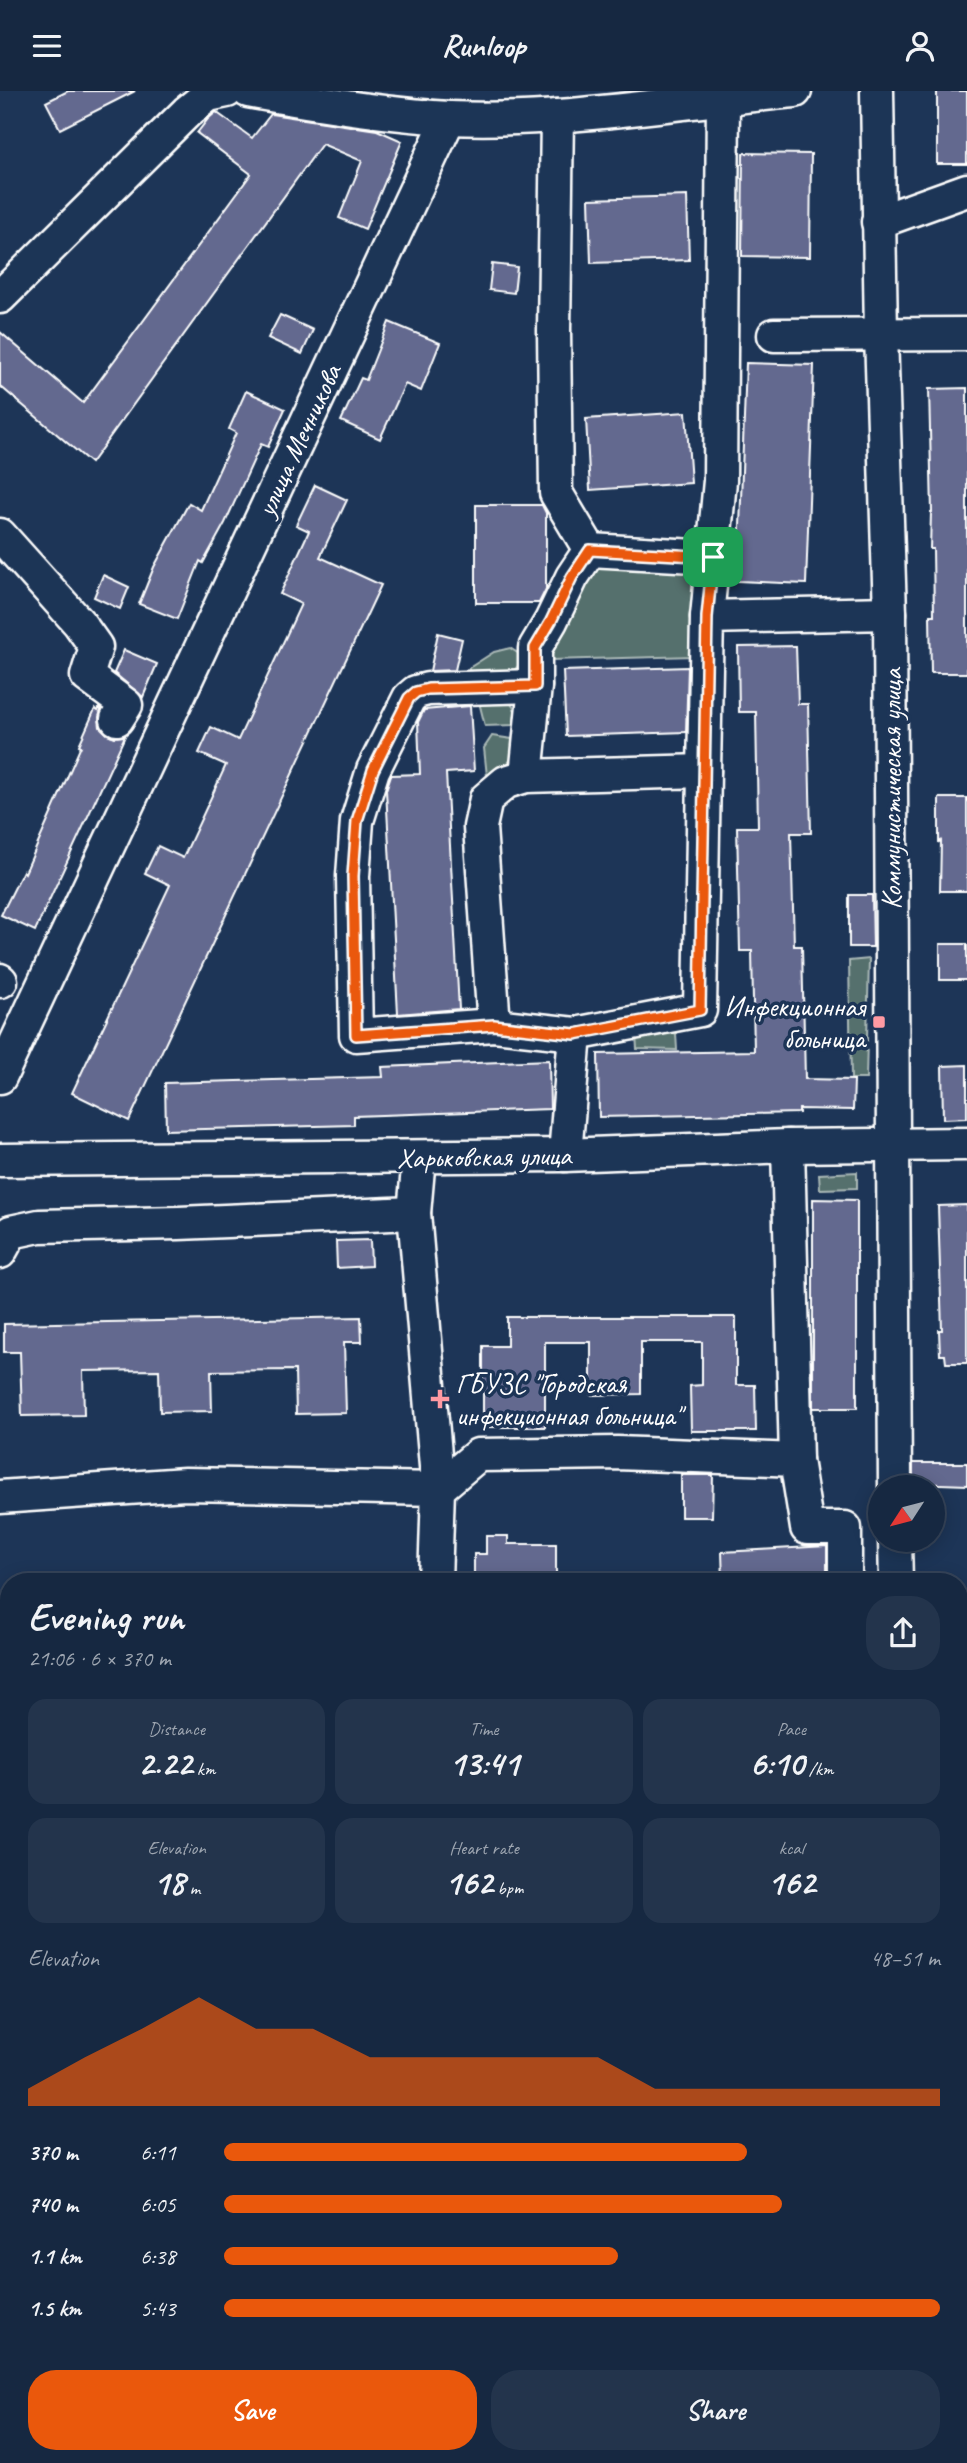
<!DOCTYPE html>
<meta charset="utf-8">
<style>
:root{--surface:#162841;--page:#23344c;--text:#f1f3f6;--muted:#9ea6b1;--line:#35445a;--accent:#ea580c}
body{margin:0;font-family:Caveat,sans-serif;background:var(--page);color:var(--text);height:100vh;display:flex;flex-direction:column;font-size:26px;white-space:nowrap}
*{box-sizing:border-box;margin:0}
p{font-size:23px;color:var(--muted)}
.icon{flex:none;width:38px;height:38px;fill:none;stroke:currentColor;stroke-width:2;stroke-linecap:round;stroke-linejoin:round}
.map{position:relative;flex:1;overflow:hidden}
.panel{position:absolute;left:0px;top:1482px;width:968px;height:891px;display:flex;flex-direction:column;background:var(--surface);border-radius:28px 28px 0 0;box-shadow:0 4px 18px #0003,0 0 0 2px var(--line)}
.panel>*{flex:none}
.needle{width:46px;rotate:234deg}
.fabs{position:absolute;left:868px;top:1384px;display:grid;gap:14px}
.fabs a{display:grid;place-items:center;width:77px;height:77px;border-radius:50%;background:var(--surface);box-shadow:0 4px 18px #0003,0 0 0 2px var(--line);font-size:35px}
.pin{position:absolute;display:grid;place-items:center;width:60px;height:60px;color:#fff;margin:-30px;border-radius:14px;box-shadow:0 4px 10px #0006}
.round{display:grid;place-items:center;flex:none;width:74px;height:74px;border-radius:28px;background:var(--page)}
.head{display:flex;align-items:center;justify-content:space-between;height:119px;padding:0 28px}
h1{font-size:38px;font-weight:700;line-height:52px}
.figures{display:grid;grid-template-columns:repeat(3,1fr);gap:10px;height:119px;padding:7px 28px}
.figures div{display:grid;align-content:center;border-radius:18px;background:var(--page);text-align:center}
.figures b{font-size:35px;font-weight:700}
.figures small{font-size:19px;font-weight:400}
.figures p{font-size:19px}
.chart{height:196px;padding:14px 28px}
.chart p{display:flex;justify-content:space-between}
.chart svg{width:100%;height:126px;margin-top:7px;fill:var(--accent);opacity:.7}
.button{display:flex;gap:14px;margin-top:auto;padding:14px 28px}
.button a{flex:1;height:80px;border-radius:28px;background:var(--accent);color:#fff;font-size:28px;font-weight:700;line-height:80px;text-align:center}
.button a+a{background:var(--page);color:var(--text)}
ul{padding:0 28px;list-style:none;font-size:23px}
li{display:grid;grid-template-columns:112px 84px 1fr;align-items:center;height:52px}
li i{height:18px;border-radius:9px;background:var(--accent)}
header{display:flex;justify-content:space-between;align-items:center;height:91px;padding:0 28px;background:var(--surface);font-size:32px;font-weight:700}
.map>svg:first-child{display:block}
.green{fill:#55706d;stroke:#aab8b6;stroke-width:2}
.building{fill:#64698f;stroke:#fff;stroke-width:2}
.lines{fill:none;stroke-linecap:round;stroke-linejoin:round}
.minor-casing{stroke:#fff;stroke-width:37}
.path{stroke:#fff;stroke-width:4.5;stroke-dasharray:7 5;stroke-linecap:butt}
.minor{stroke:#1d3557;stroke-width:32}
.route-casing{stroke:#fff;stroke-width:14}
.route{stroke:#ea580c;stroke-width:9}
.poi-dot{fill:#ff9aa2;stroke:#1d3557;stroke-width:2.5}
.labels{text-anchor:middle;stroke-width:7;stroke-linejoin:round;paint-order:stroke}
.street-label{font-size:28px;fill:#fff;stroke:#1d3557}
.poi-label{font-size:28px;fill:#fff;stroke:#1d3557;text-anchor:end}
</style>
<header><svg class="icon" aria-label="menu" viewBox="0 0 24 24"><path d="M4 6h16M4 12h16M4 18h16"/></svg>Runloop<svg class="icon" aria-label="person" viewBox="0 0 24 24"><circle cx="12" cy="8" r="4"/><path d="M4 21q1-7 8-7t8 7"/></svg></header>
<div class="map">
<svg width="967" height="2372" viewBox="0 0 967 2372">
<rect width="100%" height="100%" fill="#1d3557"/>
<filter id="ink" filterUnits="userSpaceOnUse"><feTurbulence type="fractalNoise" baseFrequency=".0143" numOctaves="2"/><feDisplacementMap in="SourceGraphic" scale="14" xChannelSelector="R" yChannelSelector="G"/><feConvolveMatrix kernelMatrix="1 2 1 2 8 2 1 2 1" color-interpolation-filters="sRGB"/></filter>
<g filter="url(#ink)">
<g class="green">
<path d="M 599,471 L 692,476 L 694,565 L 551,569 C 546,534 578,497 599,471 Z"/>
<path d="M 510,557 L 519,563 L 522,570 L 512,582 L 468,592 L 469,577 L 494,561 Z"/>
<path d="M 476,599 C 494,604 524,609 514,634 L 485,635 Z"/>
<path d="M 492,645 L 512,648 C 520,668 503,678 487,685 L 484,657 Z"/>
<path d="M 869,868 L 866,988 L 851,988 L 849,870 Z"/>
<path d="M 676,942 L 677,959 L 637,958 L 636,943 Z"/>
<path d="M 857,1081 L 857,1097 L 820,1098 L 819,1083 Z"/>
<path d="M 9,1861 L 9,2364 L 693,2364 L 692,2372 L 0,2372 L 0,1862 Z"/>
</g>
<g class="building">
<path d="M 68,0 L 135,0 L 60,38 L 46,11 Z"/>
<rect x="937" y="0" width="30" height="73"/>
<path d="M 216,21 L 252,47 L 271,23 L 377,39 L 402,50 L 365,138 L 339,127 L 362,70 L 322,53 L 91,372 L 0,295 L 0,241 L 83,312 L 251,83 L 197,42 L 208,28 Z"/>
<path d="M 743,62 L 811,63 L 810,166 L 742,165 Z"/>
<path d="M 687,105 L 689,169 L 591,172 L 589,108 Z"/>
<path d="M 492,173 L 517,176 L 514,202 L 489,199 Z"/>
<path d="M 280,224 L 313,239 L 302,263 L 268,247 Z"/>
<path d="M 389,231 L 440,252 L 421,300 L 405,293 L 380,348 L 341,330 L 361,287 L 366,289 Z"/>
<path d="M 746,272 L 814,274 L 806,493 L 738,490 Z"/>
<path d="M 967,297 L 967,582 L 931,582 L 930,524 L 934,524 L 933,458 L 930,458 L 931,421 L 932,421 L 929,298 Z"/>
<path d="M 246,300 L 285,318 L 268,356 L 261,353 L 225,432 L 203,472 L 200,470 L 177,528 L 139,513 L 154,476 L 189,412 L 201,419 L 236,342 L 229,338 Z"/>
<path d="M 686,321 L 691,392 L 590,399 L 586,328 Z"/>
<path d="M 315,394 L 347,409 L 320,466 L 381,494 L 129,1030 L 72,1002 L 170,794 L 145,782 L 158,755 L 183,767 L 226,674 L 199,662 L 211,636 L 238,649 L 301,513 L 280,503 L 309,440 L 296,434 Z"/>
<path d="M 476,414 L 542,414 L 546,422 L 546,498 L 539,512 L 476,512 Z"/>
<path d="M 103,484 L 129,496 L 120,518 L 94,506 Z"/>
<path d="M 438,542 L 462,548 L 455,579 L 430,580 Z"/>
<path d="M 796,555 L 798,613 L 808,613 L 811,742 L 791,742 L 794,855 L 802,855 L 805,988 L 854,989 L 853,1019 L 799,1018 L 799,1022 L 599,1026 L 598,963 L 754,960 L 752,860 L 740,860 L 737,736 L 758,736 L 756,621 L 739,621 L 738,556 Z"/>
<path d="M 124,559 L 157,573 L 143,606 L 114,582 Z"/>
<path d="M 688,576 L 686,641 L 566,645 L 563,580 Z"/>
<path d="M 470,615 L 474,680 L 446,682 L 459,918 L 398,923 L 386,699 L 391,684 L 420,683 L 418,631 L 424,619 Z"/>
<path d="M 99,617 L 101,619 L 99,626 L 100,636 L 107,643 L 115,646 L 125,645 L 35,840 L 1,824 L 23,780 L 25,782 L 81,655 L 79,654 L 95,618 L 98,620 Z"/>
<path d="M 939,707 L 967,707 L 967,800 L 940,800 L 941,750 L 939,751 Z"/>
<path d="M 849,804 L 872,804 L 873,856 L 849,856 Z"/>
<rect x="940" y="853" width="27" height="36"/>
<path d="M 549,969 L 550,1018 L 354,1025 L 354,1034 L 166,1039 L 165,992 L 383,986 L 382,976 Z"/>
<path d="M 967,974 L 967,1027 L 943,1028 L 942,975 Z"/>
<path d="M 813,1108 L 857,1109 L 857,1317 L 813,1317 Z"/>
<path d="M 967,1114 L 967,1272 L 946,1272 L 945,1264 L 940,1264 L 939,1239 L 942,1239 L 938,1115 Z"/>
<path d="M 370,1149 L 371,1175 L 337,1177 L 336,1150 Z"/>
<path d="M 361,1226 L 362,1251 L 344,1251 L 346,1322 L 296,1323 L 295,1279 L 211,1280 L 212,1320 L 160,1321 L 159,1279 L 83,1280 L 84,1324 L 22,1325 L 20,1261 L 4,1261 L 4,1233 Z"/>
<path d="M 507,1226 L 736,1226 L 736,1294 L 755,1294 L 756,1340 L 691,1340 L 690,1295 L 702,1294 L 702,1251 L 641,1251 L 641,1303 L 591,1304 L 591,1251 L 545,1251 L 545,1336 L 483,1336 L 483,1255 L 507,1255 Z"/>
<path d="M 913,1372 L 967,1372 L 967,1394 L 913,1392 Z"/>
<path d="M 681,1384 L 713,1384 L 712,1426 L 681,1426 Z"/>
<path d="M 486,1445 L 508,1445 L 508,1453 L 556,1453 L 556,1491 L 474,1491 L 474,1463 L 486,1463 Z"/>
<path d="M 827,1455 L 827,1491 L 723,1491 L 722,1461 Z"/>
</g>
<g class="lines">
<defs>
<g id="minor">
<path d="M 248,0 C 314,12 382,23 449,27 C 564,32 680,10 795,0"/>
<path d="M 877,0 L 881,244 L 890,522 L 895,1396"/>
<path d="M 878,131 L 967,99"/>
<path d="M 0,206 L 187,21 L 208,4 L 227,0"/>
<path d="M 774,244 L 967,243"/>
<path d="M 0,444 L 79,532 L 96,556 L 87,585 L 126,614 L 117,628"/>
<path d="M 590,459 L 713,466"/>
<path d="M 707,526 L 720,390 L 723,7"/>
<path d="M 704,680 L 707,526 L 890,522"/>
<path d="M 526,685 L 535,595 L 535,557 L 551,530 L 572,486 L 590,459 L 556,402 L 554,240 L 557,25"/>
<path d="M 0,889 L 1,890"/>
<path d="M 494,934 L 356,944 L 353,785 L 357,730 L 373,679 L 409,607 L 416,601 L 428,598 L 535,595"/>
<path d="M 0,986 L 449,27"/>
<path d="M 788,1055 L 796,1369"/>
<path d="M 565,1064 L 575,943 L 494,934 L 480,736 L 486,708 L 506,691 L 526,685 L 704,680 L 700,919 L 575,943"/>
<path d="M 419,1066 L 414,1122 L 438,1398 L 435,1491"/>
<path d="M 0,1069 L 565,1064 L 788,1055 L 967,1053"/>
<path d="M 0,1161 L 11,1141 L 39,1135 L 179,1132 L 414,1122"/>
<path d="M 0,1406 L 185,1393 L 438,1398 L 478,1364 L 617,1362 L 796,1369 L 807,1437 L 845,1437 L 845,1491"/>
<path d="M 895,1449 L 896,1491"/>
<path d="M 0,1651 L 9,1651"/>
<path d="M 959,1909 L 967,1909"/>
<path d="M 908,2364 L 908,2372"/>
</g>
</defs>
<use href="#minor" class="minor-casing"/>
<g class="path">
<path d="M 0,2066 L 9,2073"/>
<path d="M 0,2314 L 9,2314"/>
<path d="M 387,2364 L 391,2372"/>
</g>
<use href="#minor" class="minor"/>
</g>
</g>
<g class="lines" filter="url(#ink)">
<defs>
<path id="route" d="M 590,459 L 713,466 L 707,526 L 700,919 L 575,943 L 494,934 L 356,944 L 353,785 L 357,730 L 373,679 L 409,607 L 416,601 L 428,598 L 535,595 L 535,557 L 551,530 L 572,486 Z"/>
</defs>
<use href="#route" class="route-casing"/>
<use href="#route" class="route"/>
</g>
<g class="poi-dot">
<rect x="872" y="924" width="14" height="14" rx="3.5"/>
<path d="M436.5 1297.5h7v7h7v7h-7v7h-7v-7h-7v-7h7z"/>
</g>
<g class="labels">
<g class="street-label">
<text transform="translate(298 349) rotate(-65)" y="10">улица Мечникова</text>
<text transform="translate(891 698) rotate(-90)" y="10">Коммунистическая улица</text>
<text transform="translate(484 1065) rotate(-1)" y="10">Харьковская улица</text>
</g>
<g class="poi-label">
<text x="865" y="925">Инфекционная<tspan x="865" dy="32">больница</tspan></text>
<text x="456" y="1302" text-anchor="start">ГБУЗС "Городская<tspan x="456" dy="32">инфекционная больница"</tspan></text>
</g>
</g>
</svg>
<div class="fabs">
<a><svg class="needle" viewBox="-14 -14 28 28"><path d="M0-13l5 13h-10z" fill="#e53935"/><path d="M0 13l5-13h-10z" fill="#9ea6b1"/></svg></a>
</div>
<div class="pin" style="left:713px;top:466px;background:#1e9e55"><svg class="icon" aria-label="arrive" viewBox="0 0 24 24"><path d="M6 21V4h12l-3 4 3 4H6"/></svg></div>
<section class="panel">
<div class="head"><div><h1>Evening run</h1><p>21:06 · 6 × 370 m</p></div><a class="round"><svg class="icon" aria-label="share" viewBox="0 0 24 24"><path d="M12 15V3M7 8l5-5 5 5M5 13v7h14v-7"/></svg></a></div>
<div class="figures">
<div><p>Distance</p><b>2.22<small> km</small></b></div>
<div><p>Time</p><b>13:41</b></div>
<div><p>Pace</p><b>6:10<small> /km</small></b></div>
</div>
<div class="figures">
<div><p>Elevation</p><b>18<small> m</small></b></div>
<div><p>Heart rate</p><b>162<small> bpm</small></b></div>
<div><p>kcal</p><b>162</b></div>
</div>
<div class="chart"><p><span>Elevation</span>48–51 m</p>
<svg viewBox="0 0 160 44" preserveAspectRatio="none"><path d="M0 44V38L10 27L20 17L30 6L40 17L50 17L60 27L70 27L80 27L90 27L100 27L110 38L120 38L130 38L140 38L150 38L160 38V44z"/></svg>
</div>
<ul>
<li><b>370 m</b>6:11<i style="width:73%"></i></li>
<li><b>740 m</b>6:05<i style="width:78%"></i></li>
<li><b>1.1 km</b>6:38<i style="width:55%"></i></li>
<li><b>1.5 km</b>5:43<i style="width:100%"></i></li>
</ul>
<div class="button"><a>Save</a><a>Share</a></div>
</section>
</div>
